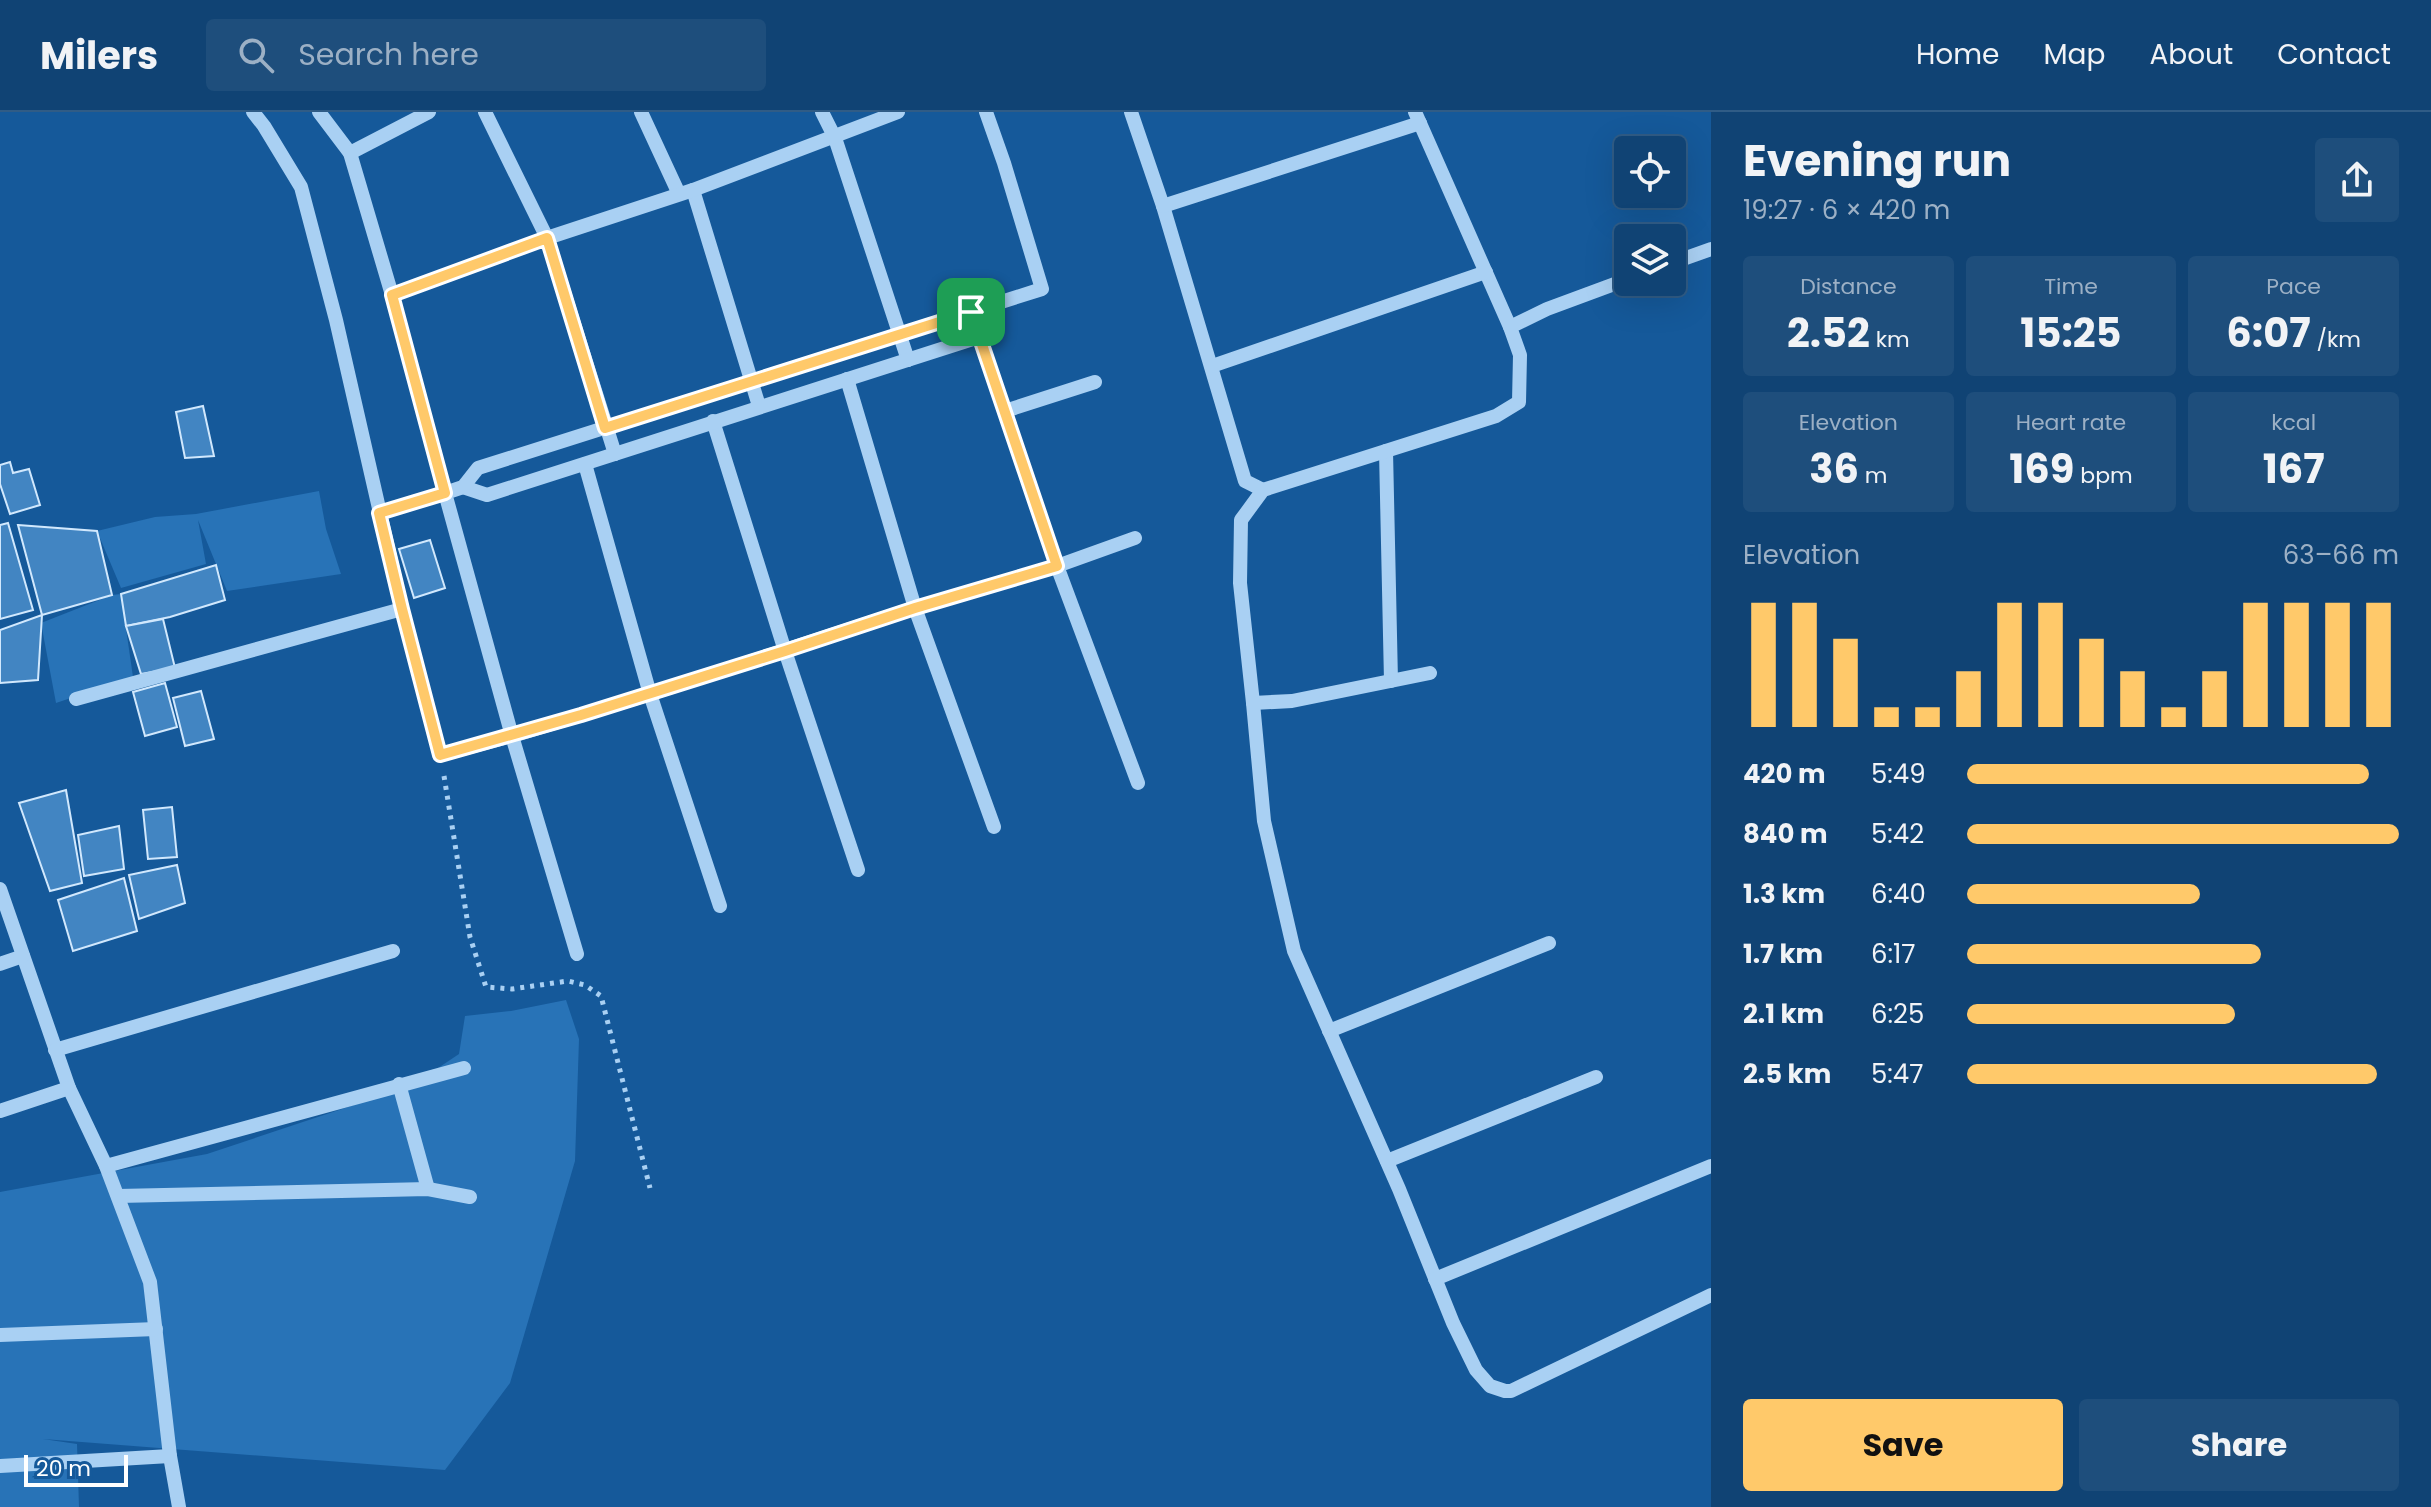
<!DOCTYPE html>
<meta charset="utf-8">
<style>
:root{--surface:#104374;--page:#1e4e7c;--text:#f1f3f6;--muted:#9cb0c5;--line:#305c86;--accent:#ffc96a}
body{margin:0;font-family:Poppins,sans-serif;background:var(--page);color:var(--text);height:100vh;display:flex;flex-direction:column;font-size:30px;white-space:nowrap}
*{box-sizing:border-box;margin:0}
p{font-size:26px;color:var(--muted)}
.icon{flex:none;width:44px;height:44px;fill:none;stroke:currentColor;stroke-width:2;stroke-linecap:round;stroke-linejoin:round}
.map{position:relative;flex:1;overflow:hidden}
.details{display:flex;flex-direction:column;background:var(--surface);width:720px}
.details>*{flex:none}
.buttons{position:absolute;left:1614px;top:24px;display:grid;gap:16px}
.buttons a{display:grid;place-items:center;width:72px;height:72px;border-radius:8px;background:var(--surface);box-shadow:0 8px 32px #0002,0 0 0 2px var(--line);font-size:40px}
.scale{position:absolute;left:24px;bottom:20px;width:104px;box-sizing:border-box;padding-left:8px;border:4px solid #fff;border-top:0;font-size:22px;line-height:28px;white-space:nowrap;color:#fff;-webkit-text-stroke:6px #15599a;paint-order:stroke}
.pin{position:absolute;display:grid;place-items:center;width:68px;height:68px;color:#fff;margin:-34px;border-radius:16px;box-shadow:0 4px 12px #0006}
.round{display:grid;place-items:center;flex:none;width:84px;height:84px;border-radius:8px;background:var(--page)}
.summary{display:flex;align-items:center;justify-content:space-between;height:136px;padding:0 32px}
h1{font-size:44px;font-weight:700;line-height:60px}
.metrics{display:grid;grid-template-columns:repeat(3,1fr);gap:12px;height:136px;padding:8px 32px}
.metrics div{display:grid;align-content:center;border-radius:8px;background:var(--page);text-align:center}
.metrics b{font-size:40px;font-weight:700}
.metrics small{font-size:22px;font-weight:400}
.metrics p{font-size:22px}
.chart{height:224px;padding:16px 32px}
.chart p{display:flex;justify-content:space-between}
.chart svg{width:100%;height:144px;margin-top:8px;stroke:var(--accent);stroke-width:6}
.button{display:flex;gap:16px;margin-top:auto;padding:16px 32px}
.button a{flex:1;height:92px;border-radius:8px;background:var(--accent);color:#111;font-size:32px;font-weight:700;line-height:92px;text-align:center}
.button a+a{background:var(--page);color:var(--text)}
ul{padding:0 32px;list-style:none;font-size:26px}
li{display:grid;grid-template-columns:128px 96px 1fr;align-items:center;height:60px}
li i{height:20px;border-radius:10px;background:var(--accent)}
header{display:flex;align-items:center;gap:48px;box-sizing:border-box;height:112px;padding:0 40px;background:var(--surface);border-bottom:2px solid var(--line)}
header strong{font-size:38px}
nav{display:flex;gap:44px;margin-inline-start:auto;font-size:28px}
.search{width:560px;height:72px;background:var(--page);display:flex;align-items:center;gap:20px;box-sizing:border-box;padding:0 28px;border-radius:8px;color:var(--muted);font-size:30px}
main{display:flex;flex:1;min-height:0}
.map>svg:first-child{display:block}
.green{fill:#2873b7}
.building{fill:#4285c2;stroke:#d1e8fd;stroke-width:2}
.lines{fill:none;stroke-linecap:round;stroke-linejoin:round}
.path{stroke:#a9d0f3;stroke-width:5;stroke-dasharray:4 6;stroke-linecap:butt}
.minor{stroke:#a9d0f3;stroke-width:14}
.route-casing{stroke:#fff;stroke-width:16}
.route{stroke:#ffc96a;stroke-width:10}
</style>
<header>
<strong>Milers</strong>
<div class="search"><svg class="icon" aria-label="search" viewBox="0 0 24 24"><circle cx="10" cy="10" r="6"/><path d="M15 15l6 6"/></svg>Search here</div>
<nav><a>Home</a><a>Map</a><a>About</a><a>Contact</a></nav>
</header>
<main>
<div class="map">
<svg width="1711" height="1395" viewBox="0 0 1711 1395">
<rect width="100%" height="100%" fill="#15599a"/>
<g class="green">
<path d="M 319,379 L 326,417 L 341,462 L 227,479 L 198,408 L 206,452 L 121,476 L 97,419 L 155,405 L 196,402 Z"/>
<path d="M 121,482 L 133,565 L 56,591 L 41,511 L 112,483 Z"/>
<path d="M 566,888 L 579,927 L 575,1049 L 510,1271 L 445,1358 L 43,1327 L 77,1332 L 79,1395 L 0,1395 L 0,1080 L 207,1042 L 411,974 L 459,942 L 465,904 L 511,899 Z"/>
</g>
<g class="building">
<path d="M 203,294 L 214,344 L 185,346 L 176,300 Z"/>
<path d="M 10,350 L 13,361 L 29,357 L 40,393 L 10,402 L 0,372 L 0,353 Z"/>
<path d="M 8,411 L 33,498 L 0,507 L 0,413 Z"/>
<path d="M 18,413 L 97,419 L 112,483 L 42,503 Z"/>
<path d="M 430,428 L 445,476 L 414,486 L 399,437 Z"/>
<path d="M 216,453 L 225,488 L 170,505 L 126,514 L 121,482 Z"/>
<path d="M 42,503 L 38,568 L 0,571 L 0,518 Z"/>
<path d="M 163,507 L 175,556 L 141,562 L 126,514 Z"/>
<path d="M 165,571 L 177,615 L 145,624 L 133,580 Z"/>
<path d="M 201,579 L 214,627 L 185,634 L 173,586 Z"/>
<path d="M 66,678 L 82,771 L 50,779 L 19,691 Z"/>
<path d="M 172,695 L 177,745 L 148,747 L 143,698 Z"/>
<path d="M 119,714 L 124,757 L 84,764 L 78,723 Z"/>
<path d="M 177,753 L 185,791 L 139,807 L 129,763 Z"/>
<path d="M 124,766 L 137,819 L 73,839 L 58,788 Z"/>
</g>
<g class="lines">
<path class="path" d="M 444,664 L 470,825 L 486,875 L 512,877 L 568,869 L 585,873 L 601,884 L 650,1076"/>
<g class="minor">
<path d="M 253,0 L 264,14 L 301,75 L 336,208 L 402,497 L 440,643 L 512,624 L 650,582 L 915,496 L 1057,454 L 1135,426"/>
<path d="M 319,0 L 350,41 L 392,183 L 445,381 L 379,401"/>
<path d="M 485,0 L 547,126 L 615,342"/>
<path d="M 641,0 L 679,82"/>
<path d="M 822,0 L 835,26 L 908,248"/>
<path d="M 1131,0 L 1163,94 L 1245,369 L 1263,378"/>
<path d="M 1415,0 L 1510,215"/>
<path d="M 350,41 L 429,0"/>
<path d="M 693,78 L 759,294"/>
<path d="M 1163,94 L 1420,11"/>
<path d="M 1672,151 L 1711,137"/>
<path d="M 392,183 L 547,126 L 693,78 L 898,0"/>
<path d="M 971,200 L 1057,454 L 1138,671"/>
<path d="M 1212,254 L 1486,160"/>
<path d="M 847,267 L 915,496 L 994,715"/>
<path d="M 1005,299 L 1095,270"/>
<path d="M 713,309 L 785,539 L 858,758"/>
<path d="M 1386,339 L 1391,569"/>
<path d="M 585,352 L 650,582 L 720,794"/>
<path d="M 463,375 L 487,383 L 979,225"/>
<path d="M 1430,561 L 1292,589 L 1253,591 L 1240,471 L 1241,408 L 1263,378 L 1496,304 L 1519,290 L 1520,243 L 1510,215 L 1547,197 L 1628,167"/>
<path d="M 76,587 L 402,497"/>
<path d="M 1253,591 L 1264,709 L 1294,839 L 1399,1077 L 1453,1211 L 1476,1258 L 1490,1274 L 1505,1279 L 1511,1279 L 1711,1183"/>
<path d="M 0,777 L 69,976 L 106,1054 L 150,1170 L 170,1344 L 179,1395"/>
<path d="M 577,842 L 512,624 L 445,381 L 463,375 L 478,356 L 1042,177 L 1004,51 L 986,0"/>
<path d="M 0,852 L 23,844"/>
<path d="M 1329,919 L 1549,831"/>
<path d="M 55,938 L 393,839"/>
<path d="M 399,972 L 428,1077"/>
<path d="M 0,999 L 69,976"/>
<path d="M 1387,1049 L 1596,965"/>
<path d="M 106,1054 L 464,956"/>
<path d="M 118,1084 L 428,1077 L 470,1085"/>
<path d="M 1435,1167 L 1711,1054"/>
<path d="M 0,1223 L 156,1217"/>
<path d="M 0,1354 L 170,1344"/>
</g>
</g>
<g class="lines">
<defs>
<path id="route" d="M 547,126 L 605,316 L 971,200 L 1057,454 L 915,496 L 785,539 L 581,603 L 440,643 L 402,497 L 379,401 L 445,381 L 392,183 Z"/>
</defs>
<use href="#route" class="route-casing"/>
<use href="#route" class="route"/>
</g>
</svg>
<div class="buttons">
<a><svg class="icon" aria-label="locate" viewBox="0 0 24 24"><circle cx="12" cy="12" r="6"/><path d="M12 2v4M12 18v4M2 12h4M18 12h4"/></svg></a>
<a><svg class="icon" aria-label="layers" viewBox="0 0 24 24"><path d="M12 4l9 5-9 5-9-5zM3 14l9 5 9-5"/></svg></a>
</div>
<div class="scale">20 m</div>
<div class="pin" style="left:971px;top:200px;background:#1e9e55"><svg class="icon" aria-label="arrive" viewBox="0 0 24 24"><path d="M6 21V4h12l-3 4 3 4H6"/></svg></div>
</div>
<section class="details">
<div class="summary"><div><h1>Evening run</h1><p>19:27 · 6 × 420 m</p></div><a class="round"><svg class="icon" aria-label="share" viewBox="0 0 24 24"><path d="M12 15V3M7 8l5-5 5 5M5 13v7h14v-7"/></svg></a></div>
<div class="metrics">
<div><p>Distance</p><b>2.52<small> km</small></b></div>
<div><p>Time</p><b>15:25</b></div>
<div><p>Pace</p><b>6:07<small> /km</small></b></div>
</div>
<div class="metrics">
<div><p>Elevation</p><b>36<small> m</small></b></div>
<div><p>Heart rate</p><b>169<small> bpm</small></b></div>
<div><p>kcal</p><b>167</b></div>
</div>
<div class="chart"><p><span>Elevation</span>63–66 m</p>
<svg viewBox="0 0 160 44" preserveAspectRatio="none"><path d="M5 44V6M15 44V6M25 44V17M35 44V38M45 44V38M55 44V27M65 44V6M75 44V6M85 44V17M95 44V27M105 44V38M115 44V27M125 44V6M135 44V6M145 44V6M155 44V6"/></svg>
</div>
<ul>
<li><b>420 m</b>5:49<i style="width:93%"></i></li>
<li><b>840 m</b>5:42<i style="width:100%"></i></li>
<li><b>1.3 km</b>6:40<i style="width:54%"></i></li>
<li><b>1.7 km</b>6:17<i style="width:68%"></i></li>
<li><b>2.1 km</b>6:25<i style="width:62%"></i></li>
<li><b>2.5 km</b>5:47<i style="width:95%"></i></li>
</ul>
<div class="button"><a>Save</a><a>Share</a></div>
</section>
</main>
